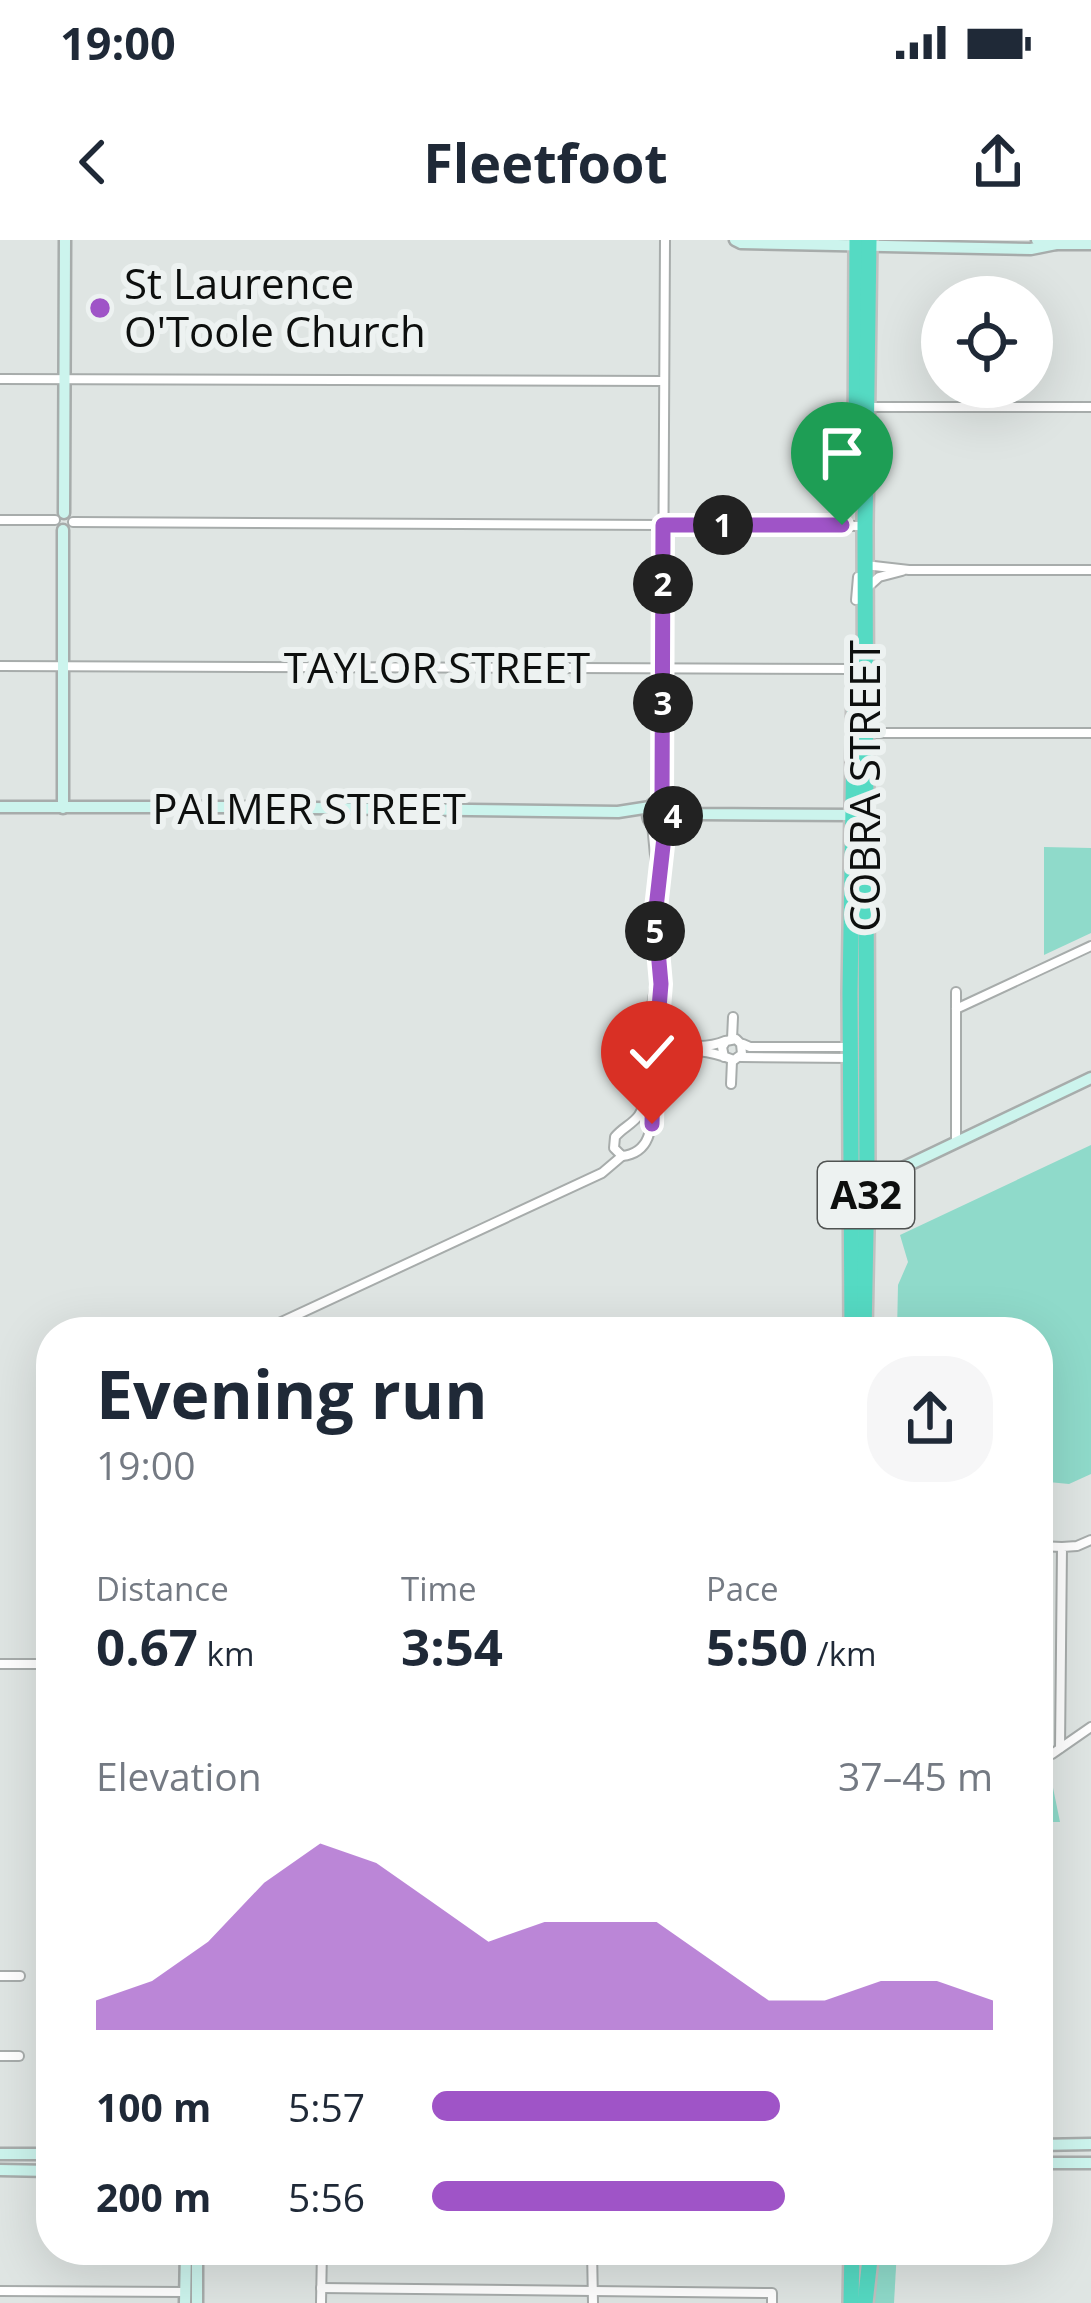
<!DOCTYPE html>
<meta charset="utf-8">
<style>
:root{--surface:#fff;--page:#f6f6f7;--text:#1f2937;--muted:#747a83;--accent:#9f54c7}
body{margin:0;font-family:"Open Sans",sans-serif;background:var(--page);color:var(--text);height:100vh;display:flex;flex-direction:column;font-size:45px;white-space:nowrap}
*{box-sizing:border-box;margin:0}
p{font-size:39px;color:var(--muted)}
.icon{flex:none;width:66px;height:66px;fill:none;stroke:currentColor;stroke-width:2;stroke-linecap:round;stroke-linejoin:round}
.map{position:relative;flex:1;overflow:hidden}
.side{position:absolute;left:36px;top:1077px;width:1017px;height:948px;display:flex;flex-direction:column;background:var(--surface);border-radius:48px;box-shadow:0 12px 48px #0002}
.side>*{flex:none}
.buttons{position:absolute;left:921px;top:36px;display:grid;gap:24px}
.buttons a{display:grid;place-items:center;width:132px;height:132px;border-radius:50%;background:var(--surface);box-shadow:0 12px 48px #0002;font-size:60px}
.pin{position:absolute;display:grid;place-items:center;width:102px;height:102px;color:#fff;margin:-123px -51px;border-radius:50% 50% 50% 0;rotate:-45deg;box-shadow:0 0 12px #0007}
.pin .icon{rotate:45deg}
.km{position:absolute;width:60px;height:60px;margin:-30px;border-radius:50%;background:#222;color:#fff;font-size:33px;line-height:60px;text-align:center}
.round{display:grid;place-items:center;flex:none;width:126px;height:126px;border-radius:48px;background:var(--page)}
.headline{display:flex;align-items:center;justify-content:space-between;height:204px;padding:0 60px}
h1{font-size:66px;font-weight:700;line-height:90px}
.stats{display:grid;grid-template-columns:repeat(3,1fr);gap:18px;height:204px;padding:12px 60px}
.stats div{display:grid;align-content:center}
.stats b{font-size:51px;font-weight:700}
.stats small{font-size:33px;font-weight:400}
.stats p{font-size:33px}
.chart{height:336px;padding:24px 60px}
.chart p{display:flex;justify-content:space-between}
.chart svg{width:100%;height:216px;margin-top:12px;fill:var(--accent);opacity:.7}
ul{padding:0 60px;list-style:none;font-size:39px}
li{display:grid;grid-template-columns:192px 144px 1fr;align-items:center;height:90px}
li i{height:30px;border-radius:15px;background:var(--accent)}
.status{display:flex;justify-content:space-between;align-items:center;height:84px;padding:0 60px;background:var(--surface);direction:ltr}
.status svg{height:33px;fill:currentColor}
header{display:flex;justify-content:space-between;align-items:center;height:156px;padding:0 60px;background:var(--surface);font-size:54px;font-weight:700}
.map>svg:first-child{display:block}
.park{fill:#8fdaca}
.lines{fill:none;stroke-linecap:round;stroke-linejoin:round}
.street-casing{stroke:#a7acab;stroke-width:12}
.secondary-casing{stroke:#a7acab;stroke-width:15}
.highway-casing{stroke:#c0c1c0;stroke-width:20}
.street{stroke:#fff;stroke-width:8}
.secondary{stroke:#ccf4ed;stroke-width:10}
.highway{stroke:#55dac3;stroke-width:15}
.route-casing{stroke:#fff;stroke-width:24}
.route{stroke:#9f54c7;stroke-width:15}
.poi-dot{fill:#9f54c7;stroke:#edf2f1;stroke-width:4.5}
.labels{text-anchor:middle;stroke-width:12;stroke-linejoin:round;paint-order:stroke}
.shield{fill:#edf2f1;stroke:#505352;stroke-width:3}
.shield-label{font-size:39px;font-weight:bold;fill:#0d0f0e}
.poi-label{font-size:42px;fill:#0d0f0e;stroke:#edf2f1;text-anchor:start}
.street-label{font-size:42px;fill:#0d0f0e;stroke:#edf2f1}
</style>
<div class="status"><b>19:00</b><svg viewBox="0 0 49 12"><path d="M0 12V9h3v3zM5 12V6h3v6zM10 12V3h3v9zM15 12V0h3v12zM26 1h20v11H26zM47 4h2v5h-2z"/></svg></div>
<header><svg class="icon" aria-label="back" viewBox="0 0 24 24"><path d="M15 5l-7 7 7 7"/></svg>Fleetfoot<svg class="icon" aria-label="share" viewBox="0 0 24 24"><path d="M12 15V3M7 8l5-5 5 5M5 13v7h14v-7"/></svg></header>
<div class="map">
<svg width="1091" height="2063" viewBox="0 0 1091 2063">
<rect width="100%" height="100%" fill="#dfe5e3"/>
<g class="park">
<path d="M 1044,607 L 1091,608 L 1091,693 L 1044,715 Z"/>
<path d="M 1091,905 L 1091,1234 L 1069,1244 L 1038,1241 L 1038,1092 L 897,1092 L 898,1045 L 908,1022 L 900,995 Z"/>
<path d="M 1038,1538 L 1051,1538 L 1060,1582 L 1038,1582 Z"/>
<path d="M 878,2010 L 897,2010 L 894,2063 L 873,2063 Z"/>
</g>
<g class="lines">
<defs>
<g id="street">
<path d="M 0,139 L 663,141"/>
<path d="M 865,167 L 1091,167"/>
<path d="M 0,280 L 55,280"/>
<path d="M 73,282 L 864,286"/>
<path d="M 865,325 L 909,330 L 1091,330"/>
<path d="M 868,347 L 879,337 L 902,331"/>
<path d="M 856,360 L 858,337"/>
<path d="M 0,426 L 855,429 L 864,420"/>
<path d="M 867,493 L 1091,493"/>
<path d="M 662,562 L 665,0"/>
<path d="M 652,584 L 658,647 L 655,697 L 658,703 L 661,744 L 658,780 L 661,794"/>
<path d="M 659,639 L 664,597 L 668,585"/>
<path d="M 658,671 C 662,679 664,693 659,702"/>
<path d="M 956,752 L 956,901"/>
<path d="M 956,769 L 1091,706"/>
<circle cx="648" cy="807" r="18"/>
<path d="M 641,790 L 651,772 L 657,736"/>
<path d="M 664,797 C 682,807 706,809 725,801"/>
<path d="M 732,799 L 733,777"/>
<path d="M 743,804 L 750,807 L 853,807"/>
<path d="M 664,816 C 689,807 710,811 734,820 L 742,814 L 741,804 L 736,799 L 726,801 L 722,807 L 724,817"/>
<path d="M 741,817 L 852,818"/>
<path d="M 637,822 C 645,837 649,860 639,875 C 633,884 622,888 615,897 L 614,908 L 622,916 C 667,911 644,853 660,821"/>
<path d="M 731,844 L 732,821"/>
<path d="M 260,1092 L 602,933 L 622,916"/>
<path d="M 1038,1306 L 1062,1307"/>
<path d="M 0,1424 L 51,1424"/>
<path d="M 1060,1508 L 1062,1307 L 1077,1306 L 1091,1300"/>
<path d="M 1038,1517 L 1052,1514 L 1091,1487"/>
<path d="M 0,1736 L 20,1736"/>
<path d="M 0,1816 L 19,1816"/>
<path d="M 592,2010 L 593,2063"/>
<path d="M 321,2048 L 772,2053 L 772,2063"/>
<path d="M 0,2051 L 186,2052"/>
<path d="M 321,2063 L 322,2010"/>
</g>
<g id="secondary">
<path d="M 735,0 L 741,3 L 1031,9 L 1056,4"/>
<path d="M 1037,0 L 1056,4 L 1091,4"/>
<path d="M 64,273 L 65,0"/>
<circle cx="661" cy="574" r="13"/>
<path d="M 0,567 L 232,567 L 618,572 L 650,567"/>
<path d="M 63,568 L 63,290"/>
<path d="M 672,568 L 700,574 L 852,575"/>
<path d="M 853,943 L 873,940 L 894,932 L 1091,838"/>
<path d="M 1038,1905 L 1091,1904"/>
<path d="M 0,1914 L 51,1914"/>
<path d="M 1038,1923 L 1091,1923"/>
<path d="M 0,1930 L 51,1931"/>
<path d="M 185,2063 L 186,2010"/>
<path d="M 197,2063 L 197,2010"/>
</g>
<g id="highway">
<path d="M 856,231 L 857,0"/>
<path d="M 852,1092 L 850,753 L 855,441"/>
<path d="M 864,1092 L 867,941 L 865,286 L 869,0"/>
<path d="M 851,2063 L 852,2010"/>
<path d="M 865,2063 L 871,2010"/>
</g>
</defs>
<use href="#street" class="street-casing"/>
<use href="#secondary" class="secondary-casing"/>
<use href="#highway" class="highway-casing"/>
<use href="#street" class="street"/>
<use href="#secondary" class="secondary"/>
<use href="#highway" class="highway"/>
</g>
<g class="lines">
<defs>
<path id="route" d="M 652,884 L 653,836 L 667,806 L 658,780 L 661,744 L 655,677 L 664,597 L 672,580 L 672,568 L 662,562 L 663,285 L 842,285"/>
</defs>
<use href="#route" class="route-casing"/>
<use href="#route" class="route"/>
</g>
<circle class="poi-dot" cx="100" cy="68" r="12"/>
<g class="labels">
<rect class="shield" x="818" y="922" width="96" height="66" rx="9"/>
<g class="shield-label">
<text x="866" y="969">A32</text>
</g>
<g class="poi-label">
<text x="124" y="59">St Laurence<tspan x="124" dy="48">O'Toole Church</tspan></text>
</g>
<g class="street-label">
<text x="437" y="443">TAYLOR STREET</text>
<text transform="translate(865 546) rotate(-90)" y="15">COBRA STREET</text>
<text x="309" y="584">PALMER STREET</text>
</g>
</g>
</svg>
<div class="buttons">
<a><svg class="icon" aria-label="locate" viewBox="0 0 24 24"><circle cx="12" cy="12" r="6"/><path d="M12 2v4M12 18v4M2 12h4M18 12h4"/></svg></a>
</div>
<div class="pin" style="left:842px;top:285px;background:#1e9e55"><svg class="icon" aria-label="arrive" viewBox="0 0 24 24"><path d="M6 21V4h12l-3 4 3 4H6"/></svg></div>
<div class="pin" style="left:652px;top:884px;background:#d93025"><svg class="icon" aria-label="check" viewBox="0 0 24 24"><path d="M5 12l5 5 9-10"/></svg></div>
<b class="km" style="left:723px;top:285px">1</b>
<b class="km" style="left:663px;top:344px">2</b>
<b class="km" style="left:663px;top:463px">3</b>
<b class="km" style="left:673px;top:576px">4</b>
<b class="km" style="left:655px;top:691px">5</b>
<section class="side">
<div class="headline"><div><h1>Evening run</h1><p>19:00</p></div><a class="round"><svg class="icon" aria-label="share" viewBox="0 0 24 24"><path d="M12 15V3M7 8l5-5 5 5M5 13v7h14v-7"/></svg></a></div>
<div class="stats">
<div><p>Distance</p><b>0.67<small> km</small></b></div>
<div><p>Time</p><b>3:54</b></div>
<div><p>Pace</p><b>5:50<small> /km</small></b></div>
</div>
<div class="chart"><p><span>Elevation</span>37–45 m</p>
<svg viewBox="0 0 160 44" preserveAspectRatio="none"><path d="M0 44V38L10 34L20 26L30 14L40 6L50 10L60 18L70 26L80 22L90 22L100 22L110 30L120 38L130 38L140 34L150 34L160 38V44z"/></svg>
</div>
<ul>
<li><b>100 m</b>5:57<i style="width:62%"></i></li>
<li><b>200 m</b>5:56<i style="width:63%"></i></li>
</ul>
</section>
</div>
